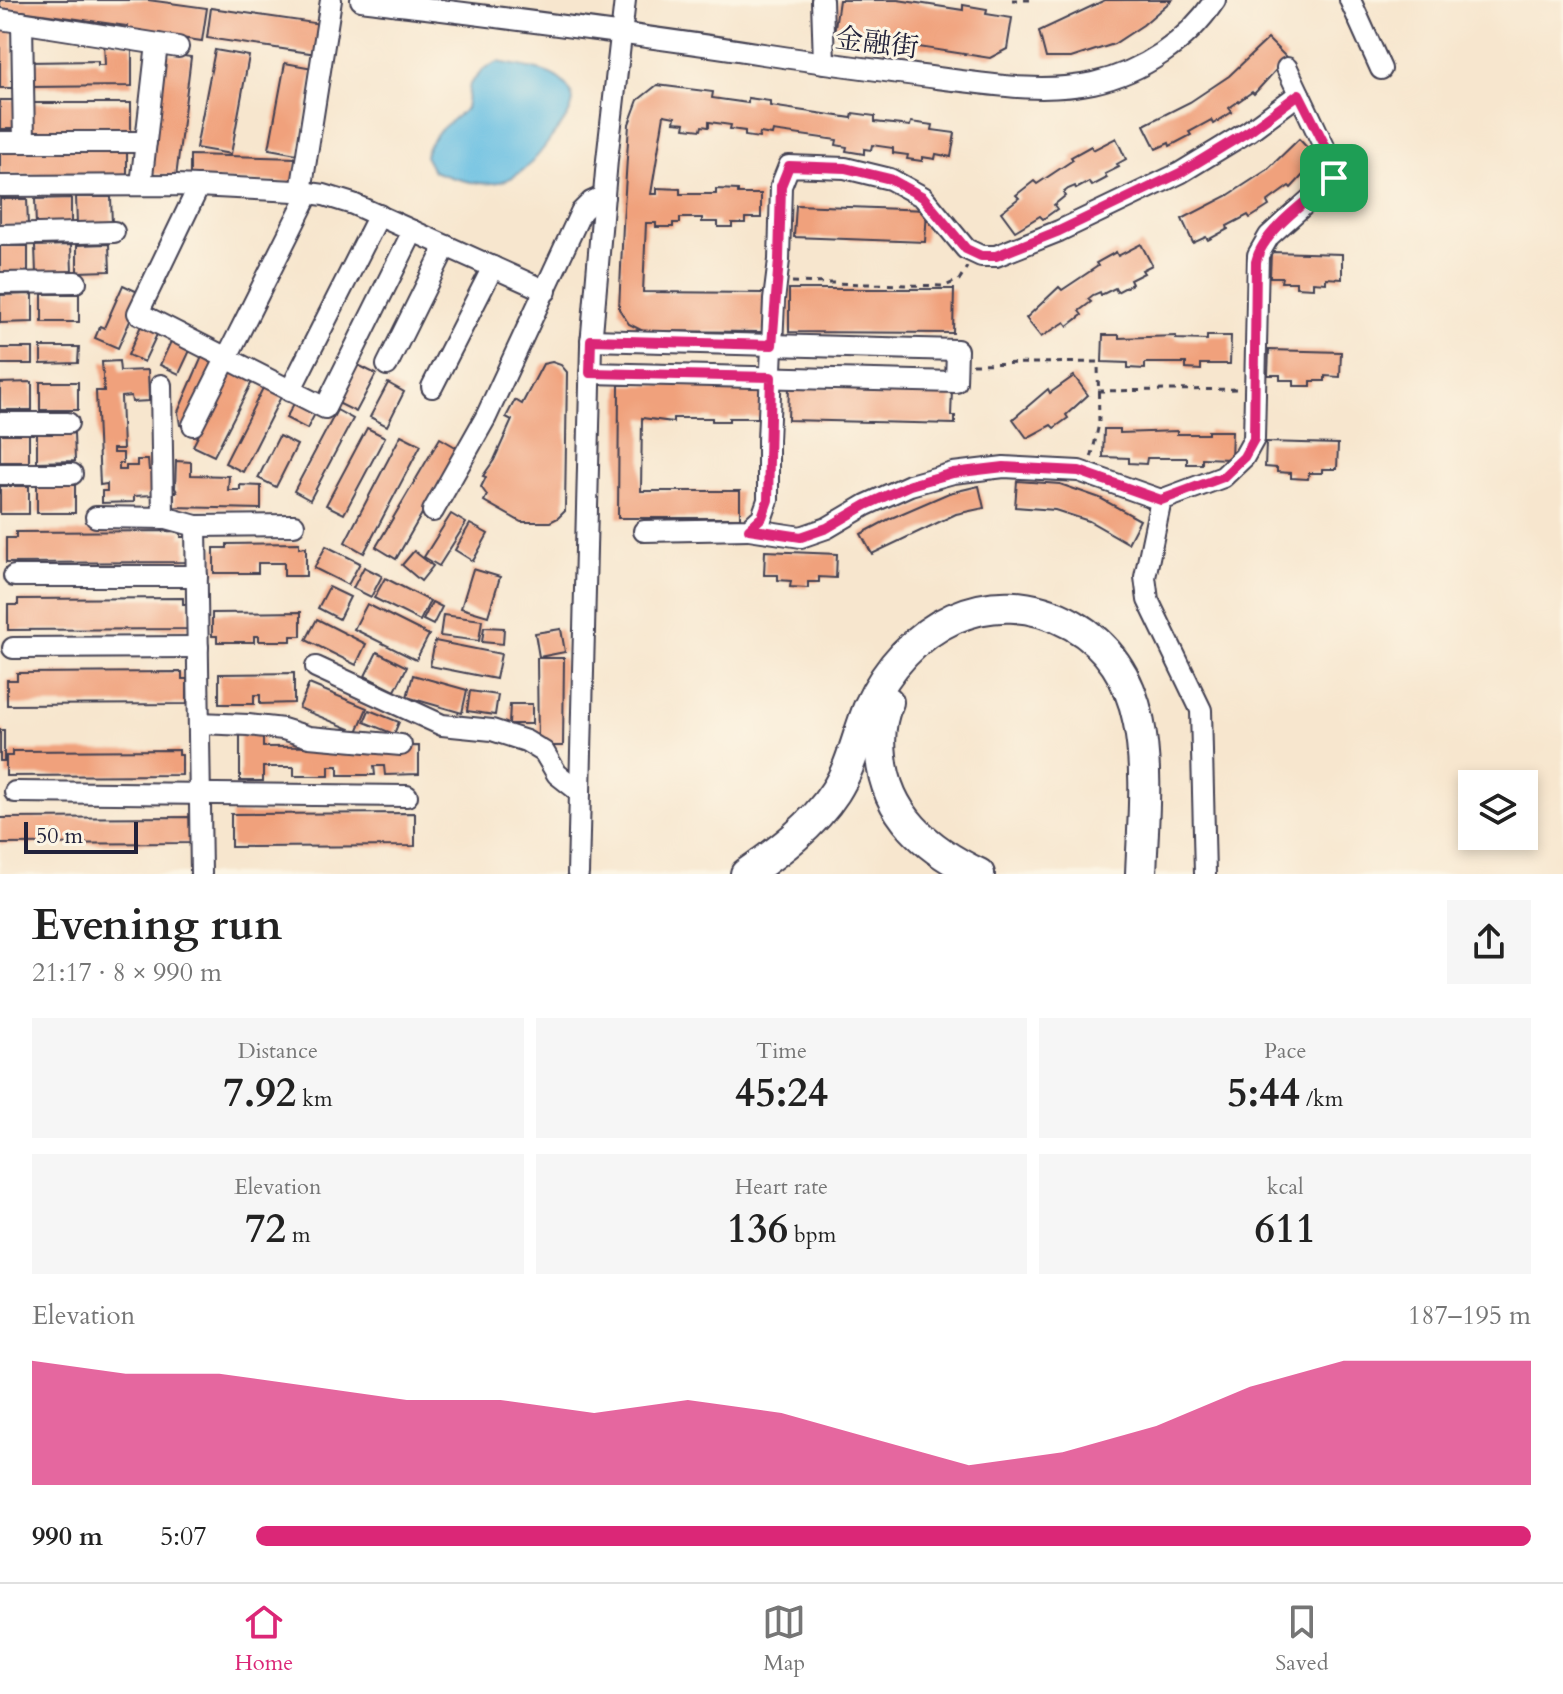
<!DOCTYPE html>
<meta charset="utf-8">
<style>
:root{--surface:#fff;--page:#f6f6f6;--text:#222;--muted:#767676;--line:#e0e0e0;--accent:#db2777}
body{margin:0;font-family:Cardo,"Noto Serif SC",serif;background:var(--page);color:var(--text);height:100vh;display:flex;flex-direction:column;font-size:30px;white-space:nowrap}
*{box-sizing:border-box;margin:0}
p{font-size:26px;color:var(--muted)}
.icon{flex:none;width:44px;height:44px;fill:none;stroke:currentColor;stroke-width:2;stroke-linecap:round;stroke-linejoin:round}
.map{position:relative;height:874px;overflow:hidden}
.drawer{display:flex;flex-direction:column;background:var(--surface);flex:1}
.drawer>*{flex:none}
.buttons{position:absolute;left:1458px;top:770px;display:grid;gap:16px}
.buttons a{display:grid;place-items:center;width:80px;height:80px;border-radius:0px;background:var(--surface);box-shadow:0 4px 12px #0003;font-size:40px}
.scale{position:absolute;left:24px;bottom:20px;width:114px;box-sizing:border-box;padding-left:8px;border:4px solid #22223b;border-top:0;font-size:22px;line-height:28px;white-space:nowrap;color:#22223b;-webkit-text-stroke:6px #fcf5e5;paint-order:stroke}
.pin{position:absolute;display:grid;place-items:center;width:68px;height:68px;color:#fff;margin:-34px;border-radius:16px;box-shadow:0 4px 12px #0006}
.round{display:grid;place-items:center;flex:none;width:84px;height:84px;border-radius:0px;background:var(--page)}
.summary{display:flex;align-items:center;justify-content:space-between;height:136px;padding:0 32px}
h1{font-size:44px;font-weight:800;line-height:60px}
.stats{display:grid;grid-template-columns:repeat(3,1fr);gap:12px;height:136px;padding:8px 32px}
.stats div{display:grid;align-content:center;border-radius:0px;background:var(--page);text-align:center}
.stats b{font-size:40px;font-weight:800}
.stats small{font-size:22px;font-weight:400}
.stats p{font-size:22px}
.chart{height:224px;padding:16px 32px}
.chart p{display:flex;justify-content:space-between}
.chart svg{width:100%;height:144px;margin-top:8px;fill:var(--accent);opacity:.7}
ul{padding:0 32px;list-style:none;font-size:26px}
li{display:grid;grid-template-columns:128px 96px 1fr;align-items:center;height:60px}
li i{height:20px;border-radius:10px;background:var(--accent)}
.menu{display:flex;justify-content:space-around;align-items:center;height:112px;border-top:2px solid var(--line);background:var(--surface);font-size:22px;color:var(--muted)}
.menu a{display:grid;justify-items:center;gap:4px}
.menu .current{color:var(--accent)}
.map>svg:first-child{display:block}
.water{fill:#65bee2;stroke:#44708e;stroke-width:2}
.building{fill:#f0a17c}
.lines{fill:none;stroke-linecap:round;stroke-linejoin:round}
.minor-casing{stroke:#423f51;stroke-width:24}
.highway-casing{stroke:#423f51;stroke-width:34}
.path{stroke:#423f51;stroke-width:3;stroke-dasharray:6 6;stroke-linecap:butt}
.minor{stroke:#fff;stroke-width:20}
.highway{stroke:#fff;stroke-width:30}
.route-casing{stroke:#fff;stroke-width:16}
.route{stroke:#db2777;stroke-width:10}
.labels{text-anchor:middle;stroke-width:6;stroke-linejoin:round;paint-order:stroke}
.street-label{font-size:28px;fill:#22223b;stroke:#fcf5e5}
</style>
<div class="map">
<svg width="1563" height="874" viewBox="0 0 1563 874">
<rect width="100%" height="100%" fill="#fcf5e5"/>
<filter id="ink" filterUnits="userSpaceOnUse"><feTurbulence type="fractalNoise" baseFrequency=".0125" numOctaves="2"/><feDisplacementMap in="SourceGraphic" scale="16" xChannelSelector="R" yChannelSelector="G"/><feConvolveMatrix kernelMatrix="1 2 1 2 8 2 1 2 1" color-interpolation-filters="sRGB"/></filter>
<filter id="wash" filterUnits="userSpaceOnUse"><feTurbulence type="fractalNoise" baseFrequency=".006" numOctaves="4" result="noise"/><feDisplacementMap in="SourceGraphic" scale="32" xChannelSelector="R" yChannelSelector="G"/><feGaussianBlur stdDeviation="1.8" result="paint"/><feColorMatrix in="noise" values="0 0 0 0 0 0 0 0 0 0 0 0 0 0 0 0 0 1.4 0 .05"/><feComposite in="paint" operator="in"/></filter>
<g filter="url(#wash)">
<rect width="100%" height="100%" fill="#f7e6ce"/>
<path class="water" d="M 498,62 C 525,68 566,68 573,100 C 571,117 560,125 551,138 C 515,190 491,192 433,171 L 425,156 C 430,134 449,123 466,109 L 470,84 L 485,68 Z"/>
<g id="blocks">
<g class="building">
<path d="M 0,0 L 148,0 L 207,8 L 202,41 L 126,30 L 127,26 L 0,8 Z"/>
<path d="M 839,0 L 898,0 L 963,10 L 963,5 L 987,9 L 986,14 L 1012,18 L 1007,49 L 990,58 L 834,34 Z"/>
<path d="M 1105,0 L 1172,0 L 1143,25 L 1114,44 L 1071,58 L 1046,58 L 1039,31 Z"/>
<path d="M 211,8 L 321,24 L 317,54 L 207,38 Z"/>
<path d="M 0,27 L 12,27 L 13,32 L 12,88 L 0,88 Z"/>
<path d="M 1268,39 L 1287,58 L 1254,94 L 1252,92 L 1229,108 L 1232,112 L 1213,124 L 1211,120 L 1189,132 L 1191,135 L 1170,146 L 1169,143 L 1156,149 L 1144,125 L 1190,102 L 1229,76 Z"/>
<path d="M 104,41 L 132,46 L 132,86 L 28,87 L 27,62 L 98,61 L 98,65 L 105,65 Z"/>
<path d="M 215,50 L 249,56 L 231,154 L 196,148 Z"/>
<path d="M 162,53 L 191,57 L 176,177 L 147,173 Z"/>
<path d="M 285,63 L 313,68 L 297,154 L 269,149 Z"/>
<path d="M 657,85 L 713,92 L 712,98 L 748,103 L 748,98 L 770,101 L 770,106 L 852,118 L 853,113 L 875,116 L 875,122 L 910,126 L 911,122 L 933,125 L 932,130 L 955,133 L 951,157 L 936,154 L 935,159 L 922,157 L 922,161 L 907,159 L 908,155 L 893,153 L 893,148 L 872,145 L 871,150 L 864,149 L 864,154 L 846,151 L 847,147 L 836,145 L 837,140 L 773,131 L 772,135 L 760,133 L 759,138 L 745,136 L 745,131 L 730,129 L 731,125 L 709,122 L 709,127 L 702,126 L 701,130 L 684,128 L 685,123 L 674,122 L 675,117 L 664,115 L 651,194 L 657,194 L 657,188 L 680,189 L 680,194 L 716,194 L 716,189 L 738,190 L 738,194 L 761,194 L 761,218 L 745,218 L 745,223 L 732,223 L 732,227 L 718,227 L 718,222 L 702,222 L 702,218 L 680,218 L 680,223 L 673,223 L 673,227 L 656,227 L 656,223 L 646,223 L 643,292 L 764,293 L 764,332 L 643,331 L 629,324 L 619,309 L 623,225 L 629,124 L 638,100 Z"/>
<rect x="0" y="100" width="18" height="29"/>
<path d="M 28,103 L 131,103 L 131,132 L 28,133 Z"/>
<path d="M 1116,138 L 1126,159 L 1117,164 L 1119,167 L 1105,174 L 1107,178 L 1092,186 L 1089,182 L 1076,189 L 1075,186 L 1068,189 L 1063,193 L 1065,196 L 1054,205 L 1057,209 L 1043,219 L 1040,216 L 1015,231 L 1001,212 L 1019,198 L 1016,195 L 1034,181 L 1037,184 L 1073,160 L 1071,157 L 1091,146 L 1093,150 Z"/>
<path d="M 1299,139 L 1318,159 L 1291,188 L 1289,186 L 1267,202 L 1269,206 L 1250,218 L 1248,215 L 1227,226 L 1228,229 L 1208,240 L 1206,237 L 1193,243 L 1182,219 L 1227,196 L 1267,170 Z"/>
<rect x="0" y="147" width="127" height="28"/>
<path d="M 190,155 L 296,158 L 295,182 L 190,179 Z"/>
<path d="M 76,197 L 111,197 L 112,224 L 77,224 Z"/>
<path d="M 71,198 L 71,225 L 36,225 L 35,199 Z"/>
<path d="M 0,199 L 27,199 L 28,226 L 0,226 Z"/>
<path d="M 796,205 L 927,210 L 925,242 L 794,237 Z"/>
<path d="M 109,244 L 110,271 L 77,272 L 77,245 Z"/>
<path d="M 1141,244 L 1152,265 L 1142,270 L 1144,273 L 1130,280 L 1132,284 L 1117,292 L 1115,288 L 1101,295 L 1100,292 L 1093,295 L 1088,299 L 1091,302 L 1079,311 L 1082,315 L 1068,326 L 1065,322 L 1041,337 L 1026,318 L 1059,287 L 1062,290 L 1098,266 L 1096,263 L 1116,252 L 1118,256 Z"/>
<path d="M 71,245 L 72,272 L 36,273 L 35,246 Z"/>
<rect x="0" y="246" width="28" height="27"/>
<path d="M 1271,252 L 1342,254 L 1342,279 L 1326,278 L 1326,283 L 1313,282 L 1313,288 L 1296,287 L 1296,282 L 1281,282 L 1282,277 L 1270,277 Z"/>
<path d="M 123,285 L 142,294 L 118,348 L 95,338 L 100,326 L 104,328 Z"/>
<path d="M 789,289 L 954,289 L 953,333 L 789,332 Z"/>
<path d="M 33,294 L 33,322 L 0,323 L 0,295 Z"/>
<rect x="42" y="294" width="37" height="28"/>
<path d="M 143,321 L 160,328 L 144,362 L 128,355 Z"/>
<path d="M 1103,335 L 1119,335 L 1119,338 L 1176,336 L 1176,339 L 1207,340 L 1207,336 L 1231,336 L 1230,364 L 1201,364 L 1201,370 L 1186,369 L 1186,363 L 1145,363 L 1145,369 L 1128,368 L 1128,363 L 1102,362 Z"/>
<path d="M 173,337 L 192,346 L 179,374 L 160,365 Z"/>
<path d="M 41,347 L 79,347 L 78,363 L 41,364 Z"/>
<rect x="0" y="348" width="33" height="16"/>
<path d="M 1269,350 L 1341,352 L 1340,377 L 1325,376 L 1325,381 L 1311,381 L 1311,386 L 1294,386 L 1294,380 L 1280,380 L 1280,375 L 1268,375 Z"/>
<path d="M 204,352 L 220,360 L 185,427 L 180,425 L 178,412 Z"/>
<path d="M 119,361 L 120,371 L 148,370 L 149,401 L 132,402 L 131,396 L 121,397 L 123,449 L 113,449 L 113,453 L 123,453 L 123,463 L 119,463 L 119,470 L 126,470 L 126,466 L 137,466 L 137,460 L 148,460 L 149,470 L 153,470 L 154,495 L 134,496 L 134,502 L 102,503 L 102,491 L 107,491 L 107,484 L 100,485 L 96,391 L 104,391 L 102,362 Z"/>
<path d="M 552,362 L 561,365 L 567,372 L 565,511 L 558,518 L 550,522 L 521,522 L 484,501 L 487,495 L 481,487 L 486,477 L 483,476 L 494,460 L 512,420 L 506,417 L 515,400 L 522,404 L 543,364 Z"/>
<path d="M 358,365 L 376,374 L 356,412 L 338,403 Z"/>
<path d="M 233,367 L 254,378 L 214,456 L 193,446 Z"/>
<path d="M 1074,376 L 1088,395 L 1066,415 L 1068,418 L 1054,428 L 1051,425 L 1027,438 L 1013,419 L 1048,389 L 1050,393 Z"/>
<path d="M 32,382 L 32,410 L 0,410 L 0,383 Z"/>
<rect x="40" y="382" width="38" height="28"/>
<path d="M 388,383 L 404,392 L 387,426 L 370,417 Z"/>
<path d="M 265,384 L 283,393 L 243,472 L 225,463 Z"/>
<path d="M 619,385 L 761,385 L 761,418 L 729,418 L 729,421 L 712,421 L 712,418 L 673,418 L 673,422 L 642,418 L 641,491 L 740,491 L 740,518 L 618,518 Z"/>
<path d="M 789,386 L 952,390 L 951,416 L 955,416 L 955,424 L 788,420 Z"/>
<path d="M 296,400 L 317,410 L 307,429 L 286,418 Z"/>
<path d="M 337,410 L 353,419 L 310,500 L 294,491 Z"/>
<path d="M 367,428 L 385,437 L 344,514 L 326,505 Z"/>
<path d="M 1104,429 L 1120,429 L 1120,433 L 1177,431 L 1177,434 L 1208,434 L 1208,431 L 1232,431 L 1231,459 L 1202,458 L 1202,464 L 1187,464 L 1187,458 L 1147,458 L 1146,464 L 1129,463 L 1129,458 L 1103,457 Z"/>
<path d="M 74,433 L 75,461 L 37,462 L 37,434 Z"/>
<rect x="0" y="434" width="29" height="28"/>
<path d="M 401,435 L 421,445 L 364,553 L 345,542 Z"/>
<path d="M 279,436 L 297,445 L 276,487 L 258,478 Z"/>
<path d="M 440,438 L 459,449 L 396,559 L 376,547 Z"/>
<path d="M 1266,442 L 1338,444 L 1337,469 L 1322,469 L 1322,473 L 1309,473 L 1308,479 L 1291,478 L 1291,473 L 1277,472 L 1277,468 L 1265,467 Z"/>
<path d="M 176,461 L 191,462 L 191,475 L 229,476 L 228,490 L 240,490 L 240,485 L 261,486 L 261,509 L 174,507 L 174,492 L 177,492 L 175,488 Z"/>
<path d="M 1017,481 L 1060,484 L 1100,498 L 1140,520 L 1128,543 L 1089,521 L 1055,510 L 1015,507 Z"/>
<rect x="37" y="485" width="38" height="28"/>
<rect x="0" y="486" width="29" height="28"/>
<path d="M 979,486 L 984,508 L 956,514 L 872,554 L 861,534 L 889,519 L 949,493 Z"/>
<path d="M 451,514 L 466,523 L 439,566 L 424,557 Z"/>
<path d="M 470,524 L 488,534 L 473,561 L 455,550 Z"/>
<path d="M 181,531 L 181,537 L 186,537 L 186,562 L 6,563 L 6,538 L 16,538 L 16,532 Z"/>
<path d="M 299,543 L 299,548 L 306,547 L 306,576 L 284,576 L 284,563 L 258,563 L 258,573 L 214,573 L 214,548 L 227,548 L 227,544 Z"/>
<path d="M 326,546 L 360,563 L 348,585 L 314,568 Z"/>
<path d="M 414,551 L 433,566 L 421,581 L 402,565 Z"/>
<path d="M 765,551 L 837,554 L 836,578 L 819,577 L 819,582 L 808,582 L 808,588 L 790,587 L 791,581 L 778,580 L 778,575 L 764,575 Z"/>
<path d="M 364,567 L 382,576 L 371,597 L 353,588 Z"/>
<path d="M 473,569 L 500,577 L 488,616 L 461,608 Z"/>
<path d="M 385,578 L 430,601 L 420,621 L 374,598 Z"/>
<path d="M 329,587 L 350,597 L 339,619 L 318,608 Z"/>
<path d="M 183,598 L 183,604 L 188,604 L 188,629 L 8,630 L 8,605 L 18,605 L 18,599 Z"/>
<path d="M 432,602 L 442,607 L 433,625 L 423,620 Z"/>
<path d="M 367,604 L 429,635 L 416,660 L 354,629 Z"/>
<path d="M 301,612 L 301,636 L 291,636 L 291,641 L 259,641 L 259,636 L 254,636 L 254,642 L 217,642 L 217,636 L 212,636 L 212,613 Z"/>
<path d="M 443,615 L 482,620 L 479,641 L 440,636 Z"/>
<path d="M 317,619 L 366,644 L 356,665 L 306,640 Z"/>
<path d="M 484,627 L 504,628 L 503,644 L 482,642 Z"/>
<path d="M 561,629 L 565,652 L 539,657 L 535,633 Z"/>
<path d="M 435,641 L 501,654 L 496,679 L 430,666 Z"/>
<path d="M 377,652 L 407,667 L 395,691 L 365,676 Z"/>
<path d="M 537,658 L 564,658 L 563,746 L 538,746 Z"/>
<path d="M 182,672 L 182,679 L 187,679 L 187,704 L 7,705 L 7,680 L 17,680 L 17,673 Z"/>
<path d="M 294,673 L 294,703 L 260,704 L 260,695 L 254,695 L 254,704 L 219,704 L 219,674 Z"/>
<path d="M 413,675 L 467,690 L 462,713 L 407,697 Z"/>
<path d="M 309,684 L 367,708 L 357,732 L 299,708 Z"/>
<path d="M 470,691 L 498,695 L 495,715 L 467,711 Z"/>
<path d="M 510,704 L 532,704 L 532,724 L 509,724 Z"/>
<path d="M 369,710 L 399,722 L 394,734 L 364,722 Z"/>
<rect x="0" y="730" width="4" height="31"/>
<path d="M 240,734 L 263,734 L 263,747 L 419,746 L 419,774 L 385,775 L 384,766 L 374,766 L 375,775 L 338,775 L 338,766 L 329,766 L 329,776 L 294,776 L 294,767 L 263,767 L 263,781 L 240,781 Z"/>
<path d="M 179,750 L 179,755 L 182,755 L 182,775 L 6,776 L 6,756 L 12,756 L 12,751 Z"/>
<path d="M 415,813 L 415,846 L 231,847 L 231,814 Z"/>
<path d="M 193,817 L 193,843 L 0,844 L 0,818 Z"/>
</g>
</g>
</g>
<g filter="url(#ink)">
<use href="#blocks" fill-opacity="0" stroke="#423f51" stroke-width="2"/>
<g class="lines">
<defs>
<g id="minor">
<path d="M 361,0 C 495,17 629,33 763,54 C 821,63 879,70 937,78 C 988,84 1041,94 1093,83 C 1143,72 1187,42 1215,0"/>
<path d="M 822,0 L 824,63"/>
<path d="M 1350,0 L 1381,69"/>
<path d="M 0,19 L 178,47"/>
<path d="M 22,22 L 24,142"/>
<path d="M 0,142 L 146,142"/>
<path d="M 141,185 L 157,44"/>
<path d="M 0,186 L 177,185 L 295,191 L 324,195 L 353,204 L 546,291"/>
<path d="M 199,186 L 138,313 L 325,408 L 413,231"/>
<path d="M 301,192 L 331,0"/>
<path d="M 0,235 L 114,232"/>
<path d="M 0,283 L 76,282"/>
<path d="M 387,365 L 446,246"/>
<path d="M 590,373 L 956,382 L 957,350 L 591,340"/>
<path d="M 161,385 L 163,518"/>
<path d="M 432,387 L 493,267"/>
<path d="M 290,391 L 379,215"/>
<path d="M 0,423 L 68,423"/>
<path d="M 193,425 L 309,193"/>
<path d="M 0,474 L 72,474"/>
<path d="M 1161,500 L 1145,577 L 1148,600 L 1201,710 L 1205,874"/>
<path d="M 433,511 L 486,417 L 581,212 L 591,202 L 604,196"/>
<path d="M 96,517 L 167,518 L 196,526 L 294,525"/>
<path d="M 196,526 L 201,874"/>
<path d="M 749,529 L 801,537 L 827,528 L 866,505 L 910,485 L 953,473 L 1004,467 L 1079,471 L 1161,500 L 1223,477 L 1244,457 L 1254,439 L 1258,255 L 1269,236 L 1334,178 L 1335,170 L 1287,68"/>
<path d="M 644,531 L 749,529 L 762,517 L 768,500 L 768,440 L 774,300 L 779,260 L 781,186 L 789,166 L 845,168 L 890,179 L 923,197 L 966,249 L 981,256 L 996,256 L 1059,231 L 1180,173 L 1249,131 L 1299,94"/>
<path d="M 14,576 L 197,576"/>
<path d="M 13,648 L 198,647"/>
<path d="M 316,667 L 442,725 L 492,730 L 526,741 L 544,752 L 557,774 L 580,792"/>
<path d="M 199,723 L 248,725 L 283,729 L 309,737 L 401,745"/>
<path d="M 15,792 L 407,796"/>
<path d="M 578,874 L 591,345 L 607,160 L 625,0"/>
</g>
<g id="highway">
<path d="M 888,702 C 880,719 879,737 881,756 C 886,815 928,850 979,874"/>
<path d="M 746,874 C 779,851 813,826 835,792 C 852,766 857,736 869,707 C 905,627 990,578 1073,625 C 1161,675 1144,788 1141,874"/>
</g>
</defs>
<use href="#minor" class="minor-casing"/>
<use href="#highway" class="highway-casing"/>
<g class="path">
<path d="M 1012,0 L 1030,0"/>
<path d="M 792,282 L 945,286 L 959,280 L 967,267"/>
<path d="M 972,364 L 1098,362 L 1099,424 L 1091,459"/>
<path d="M 1098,391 L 1239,389"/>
</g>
<use href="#minor" class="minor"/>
<use href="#highway" class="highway"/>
</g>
</g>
<g class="lines" filter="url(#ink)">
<defs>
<path id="route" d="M 1299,94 L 1332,159 L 1335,170 L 1334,178 C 1310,199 1262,231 1256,262 L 1254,439 L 1244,457 L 1223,477 L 1161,500 L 1079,471 L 1004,467 L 953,473 L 910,485 L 866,505 L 827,528 L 801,537 L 749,529 L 762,517 L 768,500 L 771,377 L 590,373 L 591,340 L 772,345 L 779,260 L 781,186 L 789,166 L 845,168 L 890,179 L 923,197 L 966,249 L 981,256 L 996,256 L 1059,231 L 1180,173 L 1249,131 Z"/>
</defs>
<use href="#route" class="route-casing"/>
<use href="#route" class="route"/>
</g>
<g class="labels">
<g class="street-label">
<text transform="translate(877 42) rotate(7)" y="10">金融街</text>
</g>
</g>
</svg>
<div class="buttons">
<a><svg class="icon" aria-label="layers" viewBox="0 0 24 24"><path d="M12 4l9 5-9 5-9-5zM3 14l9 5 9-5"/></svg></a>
</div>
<div class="scale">50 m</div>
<div class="pin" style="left:1334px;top:178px;background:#1e9e55"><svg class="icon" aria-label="arrive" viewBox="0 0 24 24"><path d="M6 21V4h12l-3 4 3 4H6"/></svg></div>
</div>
<section class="drawer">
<div class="summary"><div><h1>Evening run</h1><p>21:17 · 8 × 990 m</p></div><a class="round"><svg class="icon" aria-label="share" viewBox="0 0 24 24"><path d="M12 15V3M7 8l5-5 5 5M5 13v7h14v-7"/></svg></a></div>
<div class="stats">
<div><p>Distance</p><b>7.92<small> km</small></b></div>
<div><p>Time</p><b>45:24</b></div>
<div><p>Pace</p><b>5:44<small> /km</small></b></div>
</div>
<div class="stats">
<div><p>Elevation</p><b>72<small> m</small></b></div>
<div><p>Heart rate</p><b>136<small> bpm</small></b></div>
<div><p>kcal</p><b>611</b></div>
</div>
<div class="chart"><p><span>Elevation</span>187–195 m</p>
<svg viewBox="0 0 160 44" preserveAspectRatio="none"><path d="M0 44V6L10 10L20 10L30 14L40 18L50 18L60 22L70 18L80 22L90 30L100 38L110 34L120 26L130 14L140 6L150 6L160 6V44z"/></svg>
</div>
<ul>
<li><b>990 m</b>5:07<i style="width:100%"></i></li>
</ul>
</section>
<nav class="menu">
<a class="current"><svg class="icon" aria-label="home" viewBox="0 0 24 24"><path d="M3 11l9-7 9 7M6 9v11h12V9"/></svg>Home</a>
<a><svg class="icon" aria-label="map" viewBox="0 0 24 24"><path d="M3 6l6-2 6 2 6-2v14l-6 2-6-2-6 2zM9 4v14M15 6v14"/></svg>Map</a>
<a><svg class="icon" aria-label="saved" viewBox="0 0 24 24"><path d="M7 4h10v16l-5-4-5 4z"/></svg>Saved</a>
</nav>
